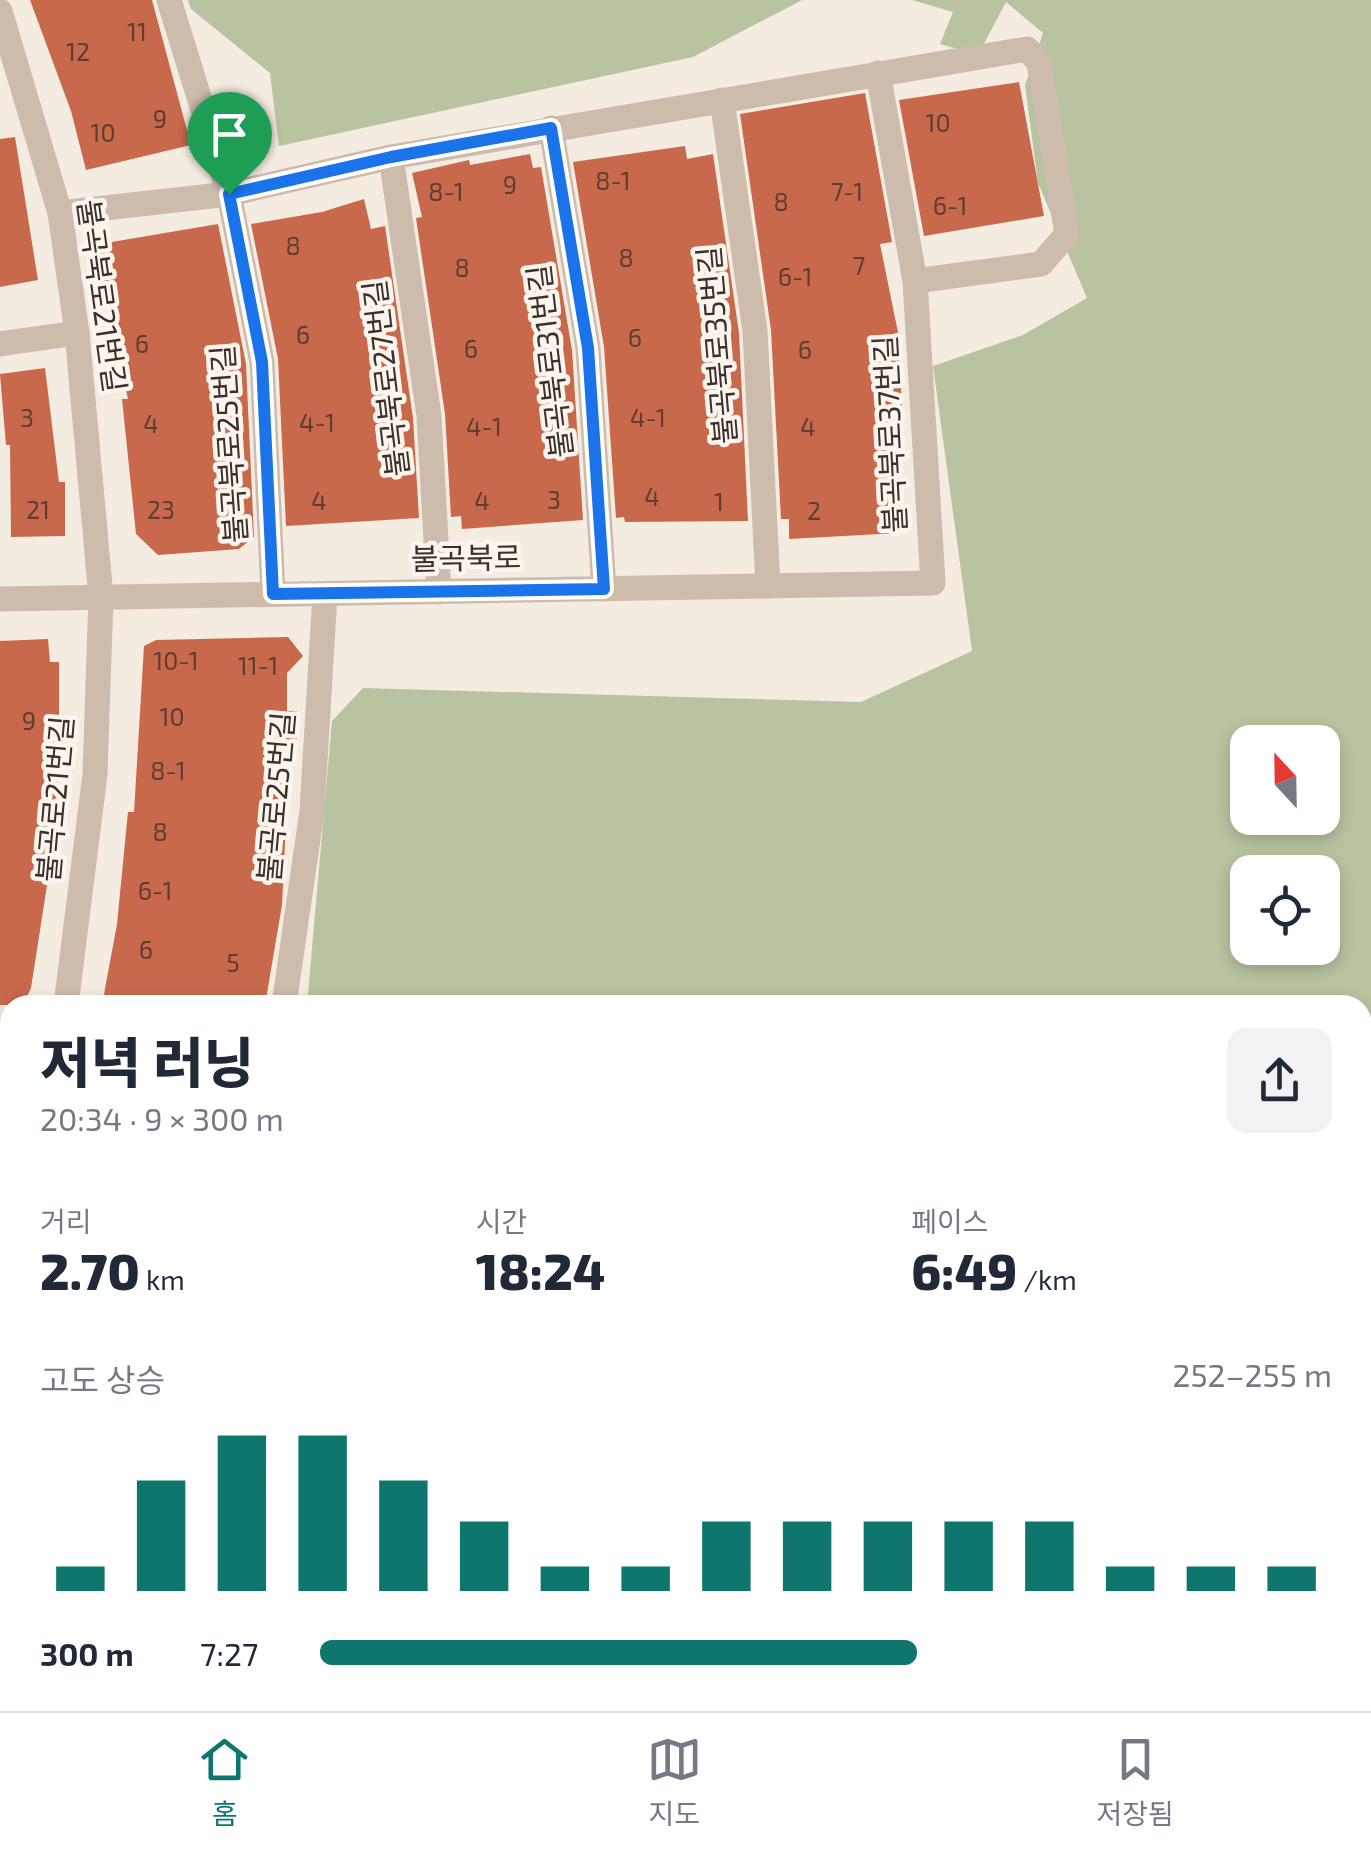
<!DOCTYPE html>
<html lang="ko">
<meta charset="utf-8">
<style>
:root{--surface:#fff;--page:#f2f2f3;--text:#1f2937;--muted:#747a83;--line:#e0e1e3;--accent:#0f766e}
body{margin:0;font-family:"Exo 2","Noto Sans KR",sans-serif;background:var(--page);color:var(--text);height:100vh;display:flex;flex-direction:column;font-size:38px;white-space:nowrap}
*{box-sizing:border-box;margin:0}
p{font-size:32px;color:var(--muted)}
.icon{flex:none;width:55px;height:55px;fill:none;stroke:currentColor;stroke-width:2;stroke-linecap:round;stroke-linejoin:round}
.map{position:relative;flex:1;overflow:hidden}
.details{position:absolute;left:0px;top:995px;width:1372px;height:718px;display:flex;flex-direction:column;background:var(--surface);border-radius:30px 30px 0 0;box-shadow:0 5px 15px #0003}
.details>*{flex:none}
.needle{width:65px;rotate:338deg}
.controls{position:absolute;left:1230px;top:725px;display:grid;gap:20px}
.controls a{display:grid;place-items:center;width:110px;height:110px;border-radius:20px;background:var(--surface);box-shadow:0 5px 15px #0003;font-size:50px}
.pin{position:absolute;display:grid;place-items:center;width:85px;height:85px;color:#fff;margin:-102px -42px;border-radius:50% 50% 50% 0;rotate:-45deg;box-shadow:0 0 10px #0007}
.pin .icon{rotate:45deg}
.round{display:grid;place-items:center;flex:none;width:105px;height:105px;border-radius:20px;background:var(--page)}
.summary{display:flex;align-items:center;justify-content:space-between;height:170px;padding:0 40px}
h1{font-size:55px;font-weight:800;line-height:75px}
.metrics{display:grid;grid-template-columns:repeat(3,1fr);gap:15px;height:170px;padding:10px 40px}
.metrics div{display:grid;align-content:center}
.metrics b{font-size:50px;font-weight:800}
.metrics small{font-size:28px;font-weight:400}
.metrics p{font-size:28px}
.chart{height:280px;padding:20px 40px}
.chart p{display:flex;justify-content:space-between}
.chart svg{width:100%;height:180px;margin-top:10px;stroke:var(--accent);stroke-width:6}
ul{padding:0 40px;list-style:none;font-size:32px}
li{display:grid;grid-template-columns:160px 120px 1fr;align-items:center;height:75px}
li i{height:25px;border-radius:12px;background:var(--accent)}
.menu{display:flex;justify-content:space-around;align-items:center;height:140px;border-top:2px solid var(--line);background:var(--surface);font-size:28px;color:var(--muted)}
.menu a{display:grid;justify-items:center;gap:5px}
.menu .on{color:var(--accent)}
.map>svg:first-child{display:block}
.green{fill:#b8c4a0;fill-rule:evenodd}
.building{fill:#c8694b}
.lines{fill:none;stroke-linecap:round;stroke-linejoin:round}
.minor{stroke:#cdbbac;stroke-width:25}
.route-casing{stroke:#fff;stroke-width:20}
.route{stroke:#1a73e8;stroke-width:12}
.labels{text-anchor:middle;stroke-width:9;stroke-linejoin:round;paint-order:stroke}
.number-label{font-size:25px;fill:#5e3e33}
.street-label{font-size:30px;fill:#3b302b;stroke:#fbf5ee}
</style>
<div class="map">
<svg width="1371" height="1711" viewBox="0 0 1371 1711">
<rect width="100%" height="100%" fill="#f4ebe1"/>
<g class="green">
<path d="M 188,0 L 802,0 L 693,57 L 279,146 L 270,73 L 191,9 Z"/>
<path d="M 912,0 L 1371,0 L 1371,1711 L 383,1711 L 361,1703 L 1362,1702 L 1362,1005 L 307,1005 L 332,721 L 363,688 L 861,702 L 972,651 L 933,366 L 1023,335 L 1087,298 L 1038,183 L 1025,85 L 1043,33 L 1006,2 L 978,55 L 940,44 L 953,12 ZM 1248,742 L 1322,742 L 1322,818 L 1248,818 ZM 1248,872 L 1322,872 L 1322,948 L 1248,948 Z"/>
</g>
<g class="building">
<path d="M 30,0 L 152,0 L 191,145 L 86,170 L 71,111 Z"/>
<path d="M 1019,82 L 1044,216 L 924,236 L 899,100 Z"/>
<path d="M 865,93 L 892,242 L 880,244 L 903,357 L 899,358 L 904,436 L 899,437 L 901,518 L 898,533 L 789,539 L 789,519 L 781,519 L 771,330 L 740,114 Z"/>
<path d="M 15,137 L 38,280 L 0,287 L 0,139 Z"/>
<path d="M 685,146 L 687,159 L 713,154 L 739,333 L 748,521 L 625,522 L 624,517 L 616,518 L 604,347 L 573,162 Z"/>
<path d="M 530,154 L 533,168 L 541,167 L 572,350 L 583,520 L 462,529 L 461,516 L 451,517 L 445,414 L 416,218 L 422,217 L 412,173 L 469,160 L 470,165 Z"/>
<path d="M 364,199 L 371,229 L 385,226 L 413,418 L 419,518 L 286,526 L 278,359 L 251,224 L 322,212 Z"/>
<path d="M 218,224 L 246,364 L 254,537 L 239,549 L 158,555 L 136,534 L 122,399 L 128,399 L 94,245 Z"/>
<path d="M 45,368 L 59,482 L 65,482 L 65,536 L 11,537 L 10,445 L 6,445 L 0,374 Z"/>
<path d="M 288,637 L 303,656 L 287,673 L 287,711 L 297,711 L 297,739 L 290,739 L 282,905 L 265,1005 L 102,1005 L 117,924 L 128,812 L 134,812 L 144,646 L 156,640 Z"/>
<path d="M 48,639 L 50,662 L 59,662 L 59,760 L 50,866 L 31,988 L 23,1005 L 0,1005 L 0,641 Z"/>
</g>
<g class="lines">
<g class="minor">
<path d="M 169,0 L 229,194 L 262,362 L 273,594"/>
<path d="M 0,11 L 60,213 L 77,333 L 101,597 L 95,774 L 66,1005"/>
<path d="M 722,100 L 755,331 L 768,586"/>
<path d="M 551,128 L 588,348 L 604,589"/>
<path d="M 391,157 L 429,416 L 439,592"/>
<path d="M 60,213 L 229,194 L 391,157 L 1027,49 L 1039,63 L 1067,234 L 1041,264 L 915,281"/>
<path d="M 0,344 L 77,333"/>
<path d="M 0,599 L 933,583 L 915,281 L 878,73"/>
<path d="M 284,1005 L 312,811 L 325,594"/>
<path d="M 0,1155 L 10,1158"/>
<path d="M 0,1253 L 10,1224"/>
<path d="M 0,1537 L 10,1542"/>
<path d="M 340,1702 L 357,1711"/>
<path d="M 36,1711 L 41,1702"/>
<path d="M 274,1711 L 279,1702"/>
</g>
</g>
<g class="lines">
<defs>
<path id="route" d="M 551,128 L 588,348 L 604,589 L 273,594 L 262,362 L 229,194 L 391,157 Z"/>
</defs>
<use href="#route" class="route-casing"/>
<use href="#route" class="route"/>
</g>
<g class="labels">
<g class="number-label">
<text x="137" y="41">11</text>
<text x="78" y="61">12</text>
<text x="160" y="128">9</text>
<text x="938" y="132">10</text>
<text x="103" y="142">10</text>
<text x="613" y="190">8-1</text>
<text x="510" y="194">9</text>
<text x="446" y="201">8-1</text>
<text x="847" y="201">7-1</text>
<text x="781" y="211">8</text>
<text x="950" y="215">6-1</text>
<text x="293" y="255">8</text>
<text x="626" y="267">8</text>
<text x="859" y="275">7</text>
<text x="462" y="277">8</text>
<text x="795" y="286">6-1</text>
<text x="303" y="344">6</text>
<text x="635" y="347">6</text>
<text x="142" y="353">6</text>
<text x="471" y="358">6</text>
<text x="805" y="359">6</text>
<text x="27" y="427">3</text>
<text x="648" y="427">4-1</text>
<text x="317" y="432">4-1</text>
<text x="151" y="433">4</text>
<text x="484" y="436">4-1</text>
<text x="808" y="436">4</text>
<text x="652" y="506">4</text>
<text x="554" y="509">3</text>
<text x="319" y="510">4</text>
<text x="482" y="510">4</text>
<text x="719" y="511">1</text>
<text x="38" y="519">21</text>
<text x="161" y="519">23</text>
<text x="814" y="520">2</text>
<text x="176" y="670">10-1</text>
<text x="258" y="675">11-1</text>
<text x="172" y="726">10</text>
<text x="29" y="730">9</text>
<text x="168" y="780">8-1</text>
<text x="160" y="841">8</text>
<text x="155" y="900">6-1</text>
<text x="146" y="959">6</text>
<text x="233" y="972">5</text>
</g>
<g class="street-label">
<text transform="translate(101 296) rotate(82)" y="10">불곡북로21번길</text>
<text transform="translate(718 345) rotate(-95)" y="10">불곡북로35번길</text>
<text transform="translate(551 361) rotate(-97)" y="10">불곡북로31번길</text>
<text transform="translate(387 378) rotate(-97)" y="10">불곡북로27번길</text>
<text transform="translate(891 434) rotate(-93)" y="10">불곡북로37번길</text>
<text transform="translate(230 444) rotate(-94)" y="10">불곡북로25번길</text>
<text transform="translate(466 559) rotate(-1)" y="10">불곡북로</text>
<text transform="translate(277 797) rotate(-85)" y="10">불곡로25번길</text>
<text transform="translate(56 799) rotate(-85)" y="10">불곡로21번길</text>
</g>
</g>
</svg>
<div class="controls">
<a><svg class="needle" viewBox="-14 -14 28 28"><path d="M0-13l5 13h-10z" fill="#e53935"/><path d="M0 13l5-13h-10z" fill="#747a83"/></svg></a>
<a><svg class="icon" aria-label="locate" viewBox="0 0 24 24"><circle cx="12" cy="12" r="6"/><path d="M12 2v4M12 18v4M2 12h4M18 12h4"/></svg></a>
</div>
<div class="pin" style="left:229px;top:194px;background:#1e9e55"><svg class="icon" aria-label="arrive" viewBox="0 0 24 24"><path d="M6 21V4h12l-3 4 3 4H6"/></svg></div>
<section class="details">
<div class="summary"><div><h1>저녁 러닝</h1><p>20:34 · 9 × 300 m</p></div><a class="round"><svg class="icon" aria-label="share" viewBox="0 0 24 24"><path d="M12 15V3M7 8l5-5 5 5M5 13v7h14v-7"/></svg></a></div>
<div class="metrics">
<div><p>거리</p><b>2.70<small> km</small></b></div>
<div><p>시간</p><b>18:24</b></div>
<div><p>페이스</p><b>6:49<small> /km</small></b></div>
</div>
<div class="chart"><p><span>고도 상승</span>252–255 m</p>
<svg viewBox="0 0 160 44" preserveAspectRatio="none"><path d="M5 44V38M15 44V17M25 44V6M35 44V6M45 44V17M55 44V27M65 44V38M75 44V38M85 44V27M95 44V27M105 44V27M115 44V27M125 44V27M135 44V38M145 44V38M155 44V38"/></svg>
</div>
<ul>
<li><b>300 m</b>7:27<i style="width:59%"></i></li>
</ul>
</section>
</div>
<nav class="menu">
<a class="on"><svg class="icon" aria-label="home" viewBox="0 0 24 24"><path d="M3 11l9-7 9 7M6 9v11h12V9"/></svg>홈</a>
<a><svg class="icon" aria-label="map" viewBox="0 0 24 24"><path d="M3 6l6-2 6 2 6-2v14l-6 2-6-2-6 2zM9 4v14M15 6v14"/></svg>지도</a>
<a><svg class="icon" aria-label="saved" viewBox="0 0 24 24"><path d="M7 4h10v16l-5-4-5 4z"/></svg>저장됨</a>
</nav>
